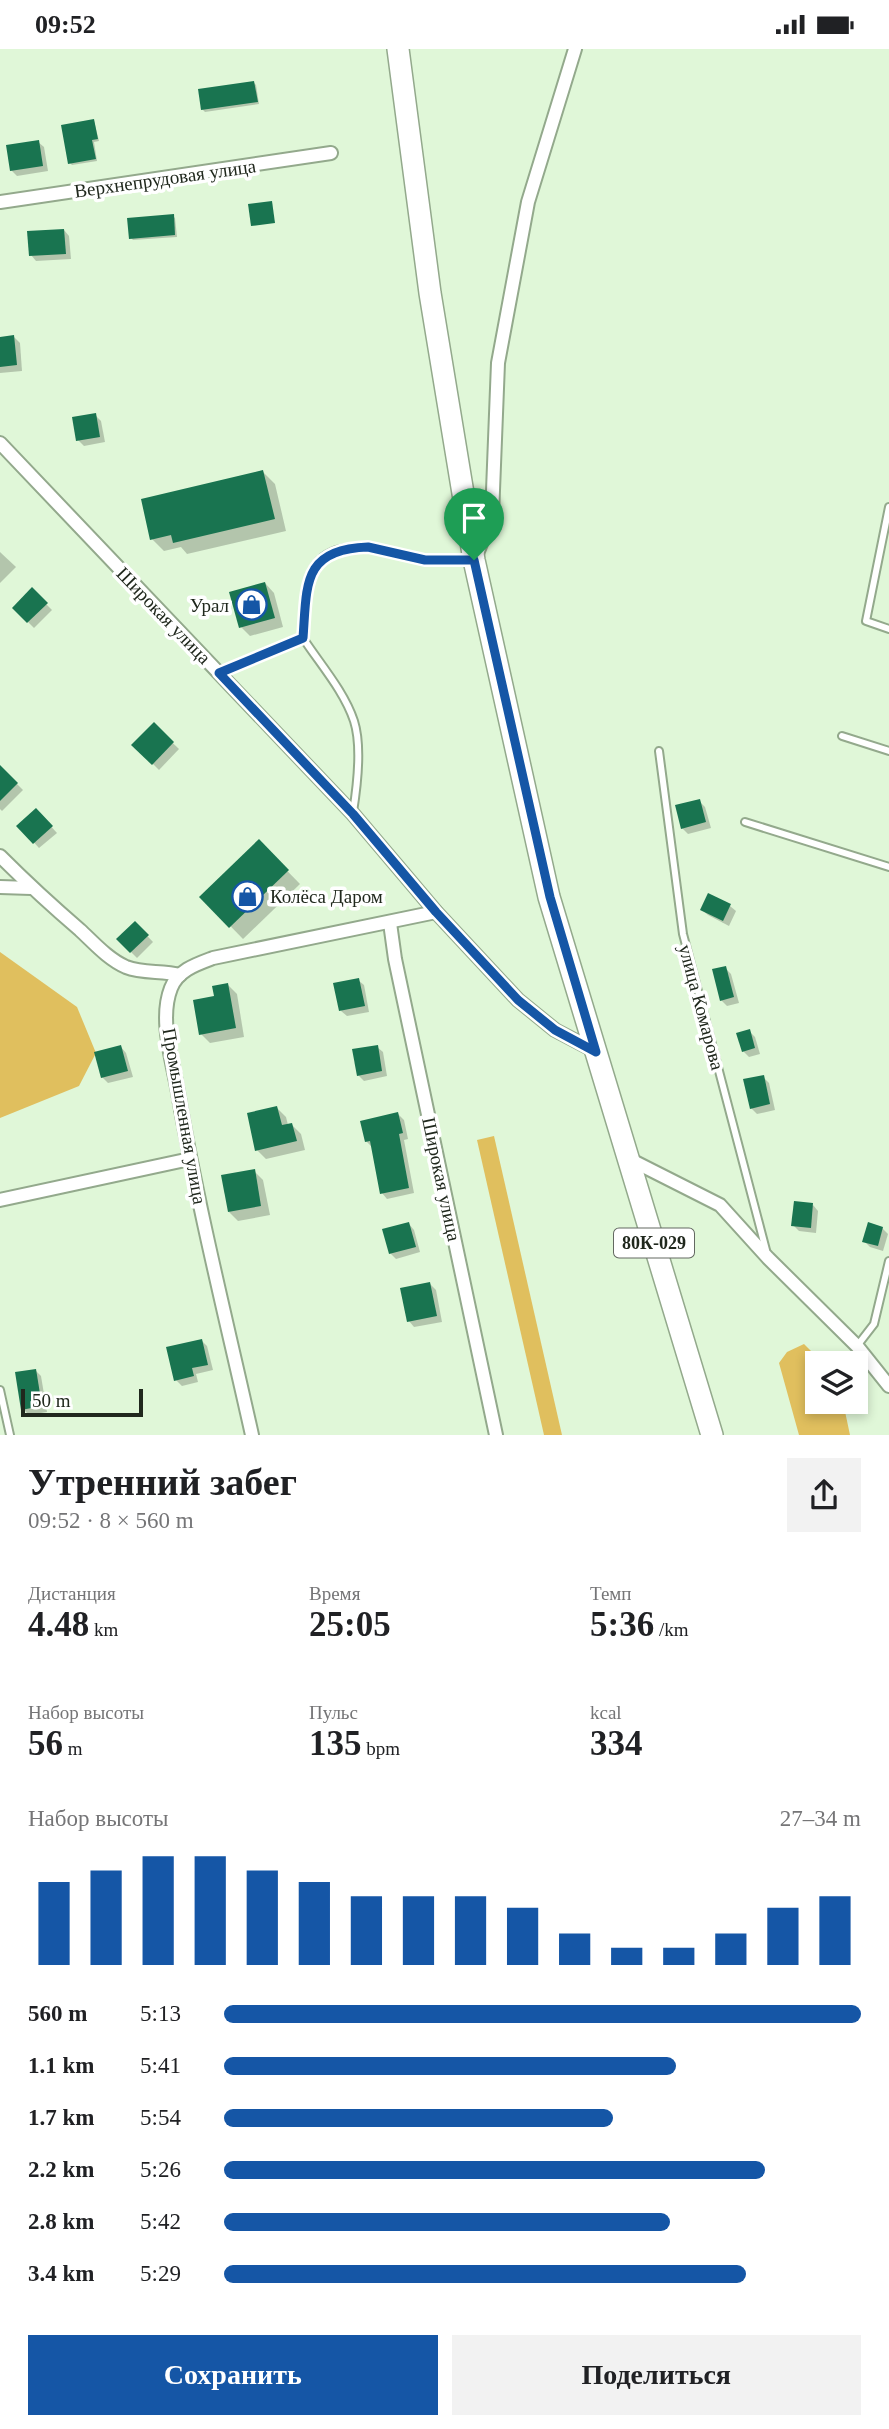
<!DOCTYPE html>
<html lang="ru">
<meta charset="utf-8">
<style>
:root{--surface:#fff;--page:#f2f2f2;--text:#202124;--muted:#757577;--accent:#1556a6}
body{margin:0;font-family:Georgia,serif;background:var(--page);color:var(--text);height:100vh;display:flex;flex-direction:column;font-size:26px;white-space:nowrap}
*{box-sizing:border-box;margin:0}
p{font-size:23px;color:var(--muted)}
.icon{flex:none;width:38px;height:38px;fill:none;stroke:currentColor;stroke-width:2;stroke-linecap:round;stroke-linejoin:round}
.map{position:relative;height:1386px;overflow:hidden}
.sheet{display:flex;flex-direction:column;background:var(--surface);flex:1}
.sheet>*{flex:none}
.buttons{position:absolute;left:805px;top:1302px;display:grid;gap:14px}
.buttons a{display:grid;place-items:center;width:63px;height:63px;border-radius:0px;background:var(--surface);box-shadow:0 4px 10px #0003;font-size:35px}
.scale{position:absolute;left:21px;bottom:18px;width:122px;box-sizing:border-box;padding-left:7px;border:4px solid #20281d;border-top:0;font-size:19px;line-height:24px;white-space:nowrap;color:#20281d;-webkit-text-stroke:5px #fff;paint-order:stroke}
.pin{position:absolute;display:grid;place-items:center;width:60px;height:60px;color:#fff;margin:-72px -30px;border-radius:50% 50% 50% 0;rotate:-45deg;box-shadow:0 0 7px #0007}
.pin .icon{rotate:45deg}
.round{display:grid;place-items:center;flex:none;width:74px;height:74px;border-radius:0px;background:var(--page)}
.head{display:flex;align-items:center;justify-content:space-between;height:119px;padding:0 28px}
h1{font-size:38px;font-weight:700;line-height:52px}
.figures{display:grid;grid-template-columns:repeat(3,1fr);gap:10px;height:119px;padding:7px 28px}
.figures div{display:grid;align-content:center}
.figures b{font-size:35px;font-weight:700}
.figures small{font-size:19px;font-weight:400}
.figures p{font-size:19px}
.chart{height:196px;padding:14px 28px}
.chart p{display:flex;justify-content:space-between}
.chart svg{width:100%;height:126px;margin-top:7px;stroke:var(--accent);stroke-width:6}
.cta{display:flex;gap:14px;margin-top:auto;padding:14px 28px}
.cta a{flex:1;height:80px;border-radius:0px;background:var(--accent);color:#fff;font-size:28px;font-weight:700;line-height:80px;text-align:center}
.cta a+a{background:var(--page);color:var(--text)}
ul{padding:0 28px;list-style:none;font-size:23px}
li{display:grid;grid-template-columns:112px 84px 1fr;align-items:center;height:52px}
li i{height:18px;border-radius:9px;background:var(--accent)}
.status{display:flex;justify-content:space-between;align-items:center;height:49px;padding:0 35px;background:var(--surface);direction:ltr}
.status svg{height:19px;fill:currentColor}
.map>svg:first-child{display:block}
.green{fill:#e0bf5e}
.shadow{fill:#0003}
.building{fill:#197450}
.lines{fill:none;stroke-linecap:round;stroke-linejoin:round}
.lane-casing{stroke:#93a98c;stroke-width:10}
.street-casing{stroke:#93a98c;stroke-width:16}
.primary-casing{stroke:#93a98c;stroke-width:24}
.lane{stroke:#fff;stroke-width:6}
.street{stroke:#fff;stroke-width:12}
.primary{stroke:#fff;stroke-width:21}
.route-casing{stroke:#fff;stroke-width:14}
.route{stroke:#1556a6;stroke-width:9}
.labels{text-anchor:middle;stroke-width:7;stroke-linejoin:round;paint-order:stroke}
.shield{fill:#fff;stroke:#636861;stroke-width:2}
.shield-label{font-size:18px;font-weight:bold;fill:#20281d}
.street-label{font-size:19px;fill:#20281d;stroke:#fff}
.poi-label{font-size:19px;fill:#20281d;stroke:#fff;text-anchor:end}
</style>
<div class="status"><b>09:52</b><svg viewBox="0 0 49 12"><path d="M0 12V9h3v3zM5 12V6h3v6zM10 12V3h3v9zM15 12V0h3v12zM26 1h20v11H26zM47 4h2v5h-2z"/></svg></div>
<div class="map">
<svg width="889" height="1386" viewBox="0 0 889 1386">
<rect width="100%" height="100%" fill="#e0f7d8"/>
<g class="green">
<path d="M 0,903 L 77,958 L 96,1004 L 79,1037 L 0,1069 Z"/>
<path d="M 494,1087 L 562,1386 L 544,1386 L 477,1091 Z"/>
<path d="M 804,1295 L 823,1314 L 817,1314 L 817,1353 L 843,1353 L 850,1386 L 799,1386 L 779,1314 L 787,1303 Z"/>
</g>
<g class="shadow">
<path d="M 254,34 L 256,36 L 259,55 L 205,63 L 202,60 Z"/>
<path d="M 94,72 L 99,92 L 94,93 L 97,112 L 72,116 L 70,114 Z"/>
<path d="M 38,93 L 44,98 L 48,122 L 17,127 L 11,121 Z"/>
<path d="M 173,167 L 175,169 L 177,188 L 133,191 L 131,189 Z"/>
<path d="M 64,181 L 69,187 L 71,210 L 36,212 L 31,206 Z"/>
<path d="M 14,288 L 20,294 L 22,322 L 0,324 L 0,289 Z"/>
<path d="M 95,366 L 101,372 L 105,393 L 84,397 L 78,391 Z"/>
<path d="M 263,423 L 275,435 L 286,482 L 187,505 L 181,498 L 164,502 L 152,490 Z"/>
<path d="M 0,503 L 16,518 L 0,534 Z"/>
<path d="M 265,534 L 274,544 L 283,578 L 250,587 L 241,578 Z"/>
<path d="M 32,541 L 52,561 L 34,579 L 14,559 Z"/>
<path d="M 154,676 L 179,700 L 159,721 L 134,696 Z"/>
<path d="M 0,718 L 23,741 L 2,762 L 0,760 Z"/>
<path d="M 699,752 L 705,758 L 711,779 L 688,785 L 682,779 Z"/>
<path d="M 36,761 L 57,784 L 39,799 L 19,777 Z"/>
<path d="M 259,793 L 300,835 L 243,890 L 202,848 Z"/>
<path d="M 730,857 L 736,862 L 729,877 L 708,866 L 702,861 Z"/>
<path d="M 135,874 L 153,893 L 137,909 L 118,890 Z"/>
<path d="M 725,919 L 731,925 L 739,954 L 727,957 L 721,951 Z"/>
<path d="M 358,931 L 364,936 L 369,963 L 347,967 L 341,962 Z"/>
<path d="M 228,936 L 237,945 L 244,988 L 210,994 L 201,985 L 216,948 Z"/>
<path d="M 749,982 L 755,988 L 760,1005 L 749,1008 L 743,1002 Z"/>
<path d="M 121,998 L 126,1004 L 133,1028 L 108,1034 L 102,1028 Z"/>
<path d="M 377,998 L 383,1003 L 387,1027 L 364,1032 L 358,1026 Z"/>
<path d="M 763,1028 L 769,1034 L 775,1061 L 757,1065 L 751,1059 Z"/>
<path d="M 277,1059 L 286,1068 L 288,1076 L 292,1076 L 301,1085 L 305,1101 L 266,1110 L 257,1101 Z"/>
<path d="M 398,1065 L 404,1071 L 408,1090 L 404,1091 L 414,1144 L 387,1150 L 382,1144 L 373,1099 L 366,1092 Z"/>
<path d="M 254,1122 L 263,1131 L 270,1166 L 238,1172 L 229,1163 Z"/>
<path d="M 813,1156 L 818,1162 L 816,1184 L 799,1182 L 793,1176 Z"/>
<path d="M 409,1175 L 414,1181 L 420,1203 L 396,1210 L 390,1204 Z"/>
<path d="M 882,1179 L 888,1185 L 883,1202 L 870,1198 L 864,1192 Z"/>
<path d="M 430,1235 L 436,1241 L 442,1273 L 414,1278 L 409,1272 Z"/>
<path d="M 202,1292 L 207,1297 L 213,1321 L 196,1325 L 198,1333 L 182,1337 L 176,1331 Z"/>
<path d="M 35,1321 L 41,1327 L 47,1363 L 29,1366 L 23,1360 Z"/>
</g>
<g class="building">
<path d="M 254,32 L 258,53 L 201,61 L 198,40 Z"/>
<path d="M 94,70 L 98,90 L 92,91 L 96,110 L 68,115 L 61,76 Z"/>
<path d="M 39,91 L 43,117 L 10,122 L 6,96 Z"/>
<path d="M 272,152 L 275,174 L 251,177 L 248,155 Z"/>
<path d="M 174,165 L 175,186 L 129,190 L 127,169 Z"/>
<path d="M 64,180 L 66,205 L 29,207 L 27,182 Z"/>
<path d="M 14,286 L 17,316 L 0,318 L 0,288 Z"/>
<path d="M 96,364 L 100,388 L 76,392 L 72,368 Z"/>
<path d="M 263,421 L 275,470 L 173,494 L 171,486 L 150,491 L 141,450 Z"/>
<path d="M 265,533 L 275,569 L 239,579 L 229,543 Z"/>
<path d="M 32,538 L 48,554 L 27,574 L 12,559 Z"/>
<path d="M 154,673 L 174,693 L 152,716 L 131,696 Z"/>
<path d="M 0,716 L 18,734 L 0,752 Z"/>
<path d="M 700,750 L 706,773 L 681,780 L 675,756 Z"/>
<path d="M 36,759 L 53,777 L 33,795 L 16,777 Z"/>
<path d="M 259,790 L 289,821 L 229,879 L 199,848 Z"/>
<path d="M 708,844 L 731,855 L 723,872 L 700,861 Z"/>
<path d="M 135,872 L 149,886 L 130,904 L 116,890 Z"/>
<path d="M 726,917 L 734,948 L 720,952 L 712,920 Z"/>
<path d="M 359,929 L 365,957 L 339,962 L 333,934 Z"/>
<path d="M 228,934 L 236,979 L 199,986 L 193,951 L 214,947 L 212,937 Z"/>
<path d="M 750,980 L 755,999 L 742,1003 L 736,984 Z"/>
<path d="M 121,996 L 128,1022 L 101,1029 L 94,1003 Z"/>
<path d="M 378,996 L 382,1022 L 357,1027 L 352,1000 Z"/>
<path d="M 764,1026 L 770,1055 L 750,1060 L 743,1030 Z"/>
<path d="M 277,1057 L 282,1076 L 292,1074 L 297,1092 L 255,1102 L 247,1064 Z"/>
<path d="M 398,1063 L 403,1084 L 399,1085 L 409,1139 L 380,1145 L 370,1092 L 365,1093 L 360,1072 Z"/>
<path d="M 255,1120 L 261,1157 L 228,1163 L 221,1126 Z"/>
<path d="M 794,1152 L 813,1154 L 811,1179 L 791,1177 Z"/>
<path d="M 409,1173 L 416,1198 L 389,1205 L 382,1180 Z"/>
<path d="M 868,1173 L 883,1178 L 878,1197 L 862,1193 Z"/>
<path d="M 430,1233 L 437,1267 L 407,1273 L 400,1239 Z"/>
<path d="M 202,1290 L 208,1316 L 192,1319 L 194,1327 L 174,1332 L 166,1298 Z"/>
<path d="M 36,1320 L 42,1357 L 21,1361 L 15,1323 Z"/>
</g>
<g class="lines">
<defs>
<g id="lane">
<path d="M 889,458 L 866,572 L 889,580"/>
<path d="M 303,589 C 320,615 344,642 354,672 C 362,697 357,738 353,763"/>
<path d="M 219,624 L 303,589 C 305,567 302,533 316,515 C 342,483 391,507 423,510 C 439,512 456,511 472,511"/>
<path d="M 842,687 L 889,702"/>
<path d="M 659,702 L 683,885 L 766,1201"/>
<path d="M 745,773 L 889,818"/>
<path d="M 857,1297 L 874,1275 L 889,1212"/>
<path d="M 0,1341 L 10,1386"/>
</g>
<g id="street">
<path d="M 0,153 L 331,104"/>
<path d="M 0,394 L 353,765 L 436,863 L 518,951 L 555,981 L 595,1002"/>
<path d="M 476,507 L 492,467 L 498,314 L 528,153 L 575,0"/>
<path d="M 0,807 C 26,833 52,857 80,881 C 94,894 108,910 126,918 C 143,925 162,921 180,926"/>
<path d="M 0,838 L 31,839"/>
<path d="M 390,874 L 395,910 L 496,1386"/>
<path d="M 629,1110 L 720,1156 L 768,1209 L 857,1297 L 889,1337"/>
<path d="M 0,1151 L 190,1110"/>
<path d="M 252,1386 C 227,1274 199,1162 179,1049 C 174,1016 158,972 171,939 C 178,921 197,915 213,909 L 436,863"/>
</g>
<path id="primary" d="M 398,0 L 430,244 L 474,511 L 549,848 L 712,1386"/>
</defs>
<use href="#lane" class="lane-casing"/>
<use href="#street" class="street-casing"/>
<use href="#primary" class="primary-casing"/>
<use href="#lane" class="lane"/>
<use href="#street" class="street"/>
<use href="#primary" class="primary"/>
</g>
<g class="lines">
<defs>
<path id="route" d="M 368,498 L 425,511 L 474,511 L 550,848 L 596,1003 L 555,981 L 518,951 L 436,863 L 353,765 L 219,624 L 303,589 C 307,536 302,500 368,498 Z"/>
</defs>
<use href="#route" class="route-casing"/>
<use href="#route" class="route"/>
</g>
<defs>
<symbol id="shop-ring" viewBox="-11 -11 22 22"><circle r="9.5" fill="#fff" stroke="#1556a6" stroke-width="1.5"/><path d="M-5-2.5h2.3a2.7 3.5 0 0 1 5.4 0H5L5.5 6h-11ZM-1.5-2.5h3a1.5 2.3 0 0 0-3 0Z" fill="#1556a6"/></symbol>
</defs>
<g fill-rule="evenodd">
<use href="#shop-ring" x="234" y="538" width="35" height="35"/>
<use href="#shop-ring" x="230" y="830" width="35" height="35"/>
</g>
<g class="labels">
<rect class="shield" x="614" y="1179.5" width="80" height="29" rx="5"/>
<g class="shield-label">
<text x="654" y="1200">80К-029</text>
</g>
<g class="street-label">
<text transform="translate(165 129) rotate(-8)" y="7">Верхнепрудовая улица</text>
<text transform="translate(164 566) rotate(46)" y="7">Широкая улица</text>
<text transform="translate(702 958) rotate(75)" y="7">улица Комарова</text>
<text transform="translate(185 1067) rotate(80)" y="7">Промышленная улица</text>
<text transform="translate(442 1130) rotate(78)" y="7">Широкая улица</text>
</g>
<g class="poi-label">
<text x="229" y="563">Урал</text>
<text x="270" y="854" text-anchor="start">Колёса Даром</text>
</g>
</g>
</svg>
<div class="buttons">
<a><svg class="icon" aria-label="layers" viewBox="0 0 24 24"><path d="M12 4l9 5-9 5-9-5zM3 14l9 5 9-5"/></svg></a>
</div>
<div class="scale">50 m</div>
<div class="pin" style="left:474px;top:511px;background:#1e9e55"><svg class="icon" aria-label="arrive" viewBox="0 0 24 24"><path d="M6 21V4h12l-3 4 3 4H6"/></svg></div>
</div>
<section class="sheet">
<div class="head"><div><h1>Утренний забег</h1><p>09:52 · 8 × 560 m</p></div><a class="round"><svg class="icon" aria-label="share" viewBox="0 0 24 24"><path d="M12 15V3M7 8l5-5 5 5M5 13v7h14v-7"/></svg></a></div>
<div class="figures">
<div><p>Дистанция</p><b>4.48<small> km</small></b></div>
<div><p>Время</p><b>25:05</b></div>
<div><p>Темп</p><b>5:36<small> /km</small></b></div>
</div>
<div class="figures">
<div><p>Набор высоты</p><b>56<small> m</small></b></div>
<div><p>Пульс</p><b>135<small> bpm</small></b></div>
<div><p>kcal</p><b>334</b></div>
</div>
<div class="chart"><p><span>Набор высоты</span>27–34 m</p>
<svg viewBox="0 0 160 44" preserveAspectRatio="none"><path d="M5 44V15M15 44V11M25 44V6M35 44V6M45 44V11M55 44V15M65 44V20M75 44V20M85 44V20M95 44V24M105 44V33M115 44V38M125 44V38M135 44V33M145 44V24M155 44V20"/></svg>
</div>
<ul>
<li><b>560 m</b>5:13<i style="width:100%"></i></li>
<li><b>1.1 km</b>5:41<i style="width:71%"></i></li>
<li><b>1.7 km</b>5:54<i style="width:61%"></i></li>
<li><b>2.2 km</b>5:26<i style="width:85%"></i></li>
<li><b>2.8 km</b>5:42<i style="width:70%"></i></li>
<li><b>3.4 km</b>5:29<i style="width:82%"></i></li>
</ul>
<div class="cta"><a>Сохранить</a><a>Поделиться</a></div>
</section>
